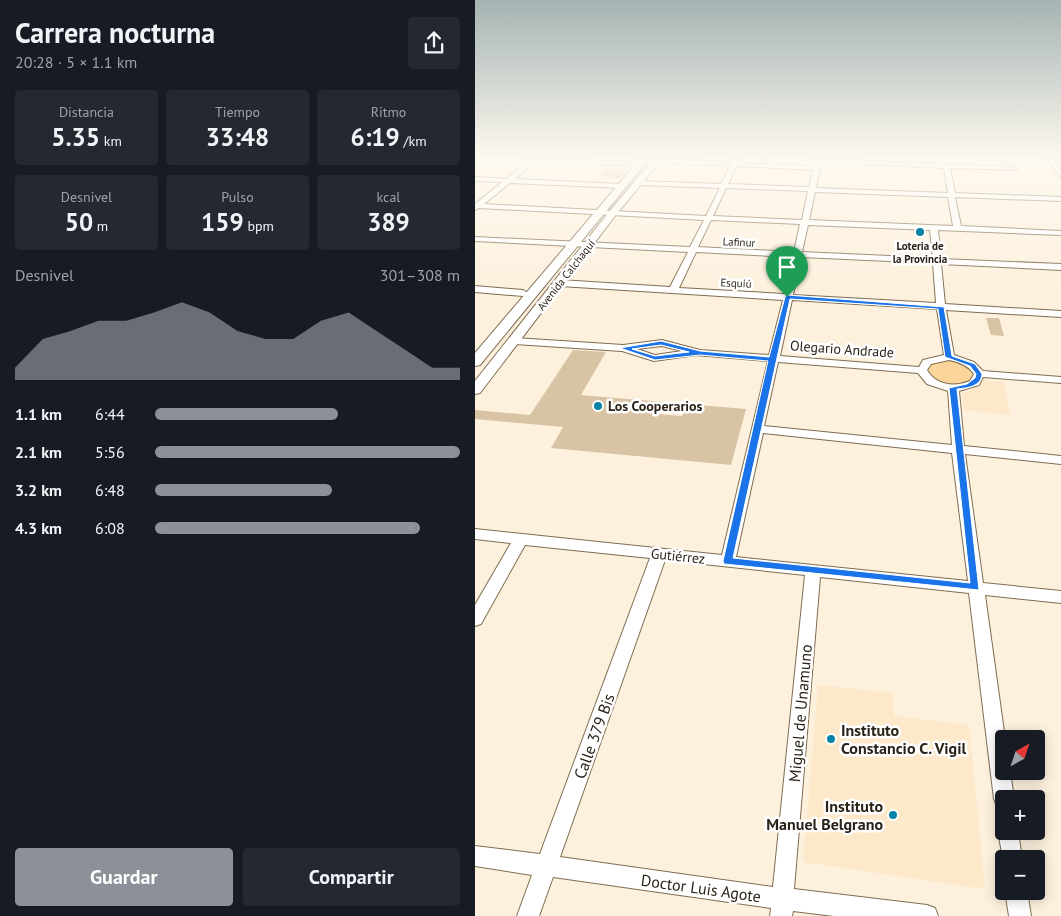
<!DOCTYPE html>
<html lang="es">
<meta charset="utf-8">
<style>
:root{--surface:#171b24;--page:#242831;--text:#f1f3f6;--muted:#9ea1a6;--accent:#8c9099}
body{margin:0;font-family:"PT Sans",sans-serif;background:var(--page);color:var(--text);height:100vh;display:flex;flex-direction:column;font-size:19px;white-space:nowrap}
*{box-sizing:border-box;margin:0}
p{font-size:16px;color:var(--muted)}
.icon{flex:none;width:28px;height:28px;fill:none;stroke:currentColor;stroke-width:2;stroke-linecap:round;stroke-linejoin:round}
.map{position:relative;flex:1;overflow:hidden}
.side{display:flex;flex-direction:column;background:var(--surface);width:475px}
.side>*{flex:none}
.needle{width:32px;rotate:40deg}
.buttons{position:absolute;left:520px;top:730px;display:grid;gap:10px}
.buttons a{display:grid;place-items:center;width:50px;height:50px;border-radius:5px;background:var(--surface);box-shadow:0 2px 12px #0003;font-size:25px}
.pin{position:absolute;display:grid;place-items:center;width:42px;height:42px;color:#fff;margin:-51px -21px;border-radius:50% 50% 50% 0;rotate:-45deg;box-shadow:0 0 5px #0007}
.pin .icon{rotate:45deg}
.round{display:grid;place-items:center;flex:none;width:52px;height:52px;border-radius:5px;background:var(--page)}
.overview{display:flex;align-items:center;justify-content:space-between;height:85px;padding:0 15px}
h1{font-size:28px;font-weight:700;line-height:38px}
.stats{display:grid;grid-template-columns:repeat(3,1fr);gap:8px;height:85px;padding:5px 15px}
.stats div{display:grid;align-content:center;border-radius:5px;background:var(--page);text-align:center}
.stats b{font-size:25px;font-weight:700}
.stats small{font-size:14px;font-weight:400}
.stats p{font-size:14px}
.chart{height:140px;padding:10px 15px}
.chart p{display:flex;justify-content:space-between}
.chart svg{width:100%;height:90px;margin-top:5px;fill:var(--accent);opacity:.7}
.primary-button{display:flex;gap:10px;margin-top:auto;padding:10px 15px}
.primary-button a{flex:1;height:58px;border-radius:5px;background:var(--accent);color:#fff;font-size:20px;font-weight:700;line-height:58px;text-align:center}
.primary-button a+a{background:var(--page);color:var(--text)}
ul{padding:0 15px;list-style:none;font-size:16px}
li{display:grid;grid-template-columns:80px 60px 1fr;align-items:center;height:38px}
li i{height:12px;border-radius:6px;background:var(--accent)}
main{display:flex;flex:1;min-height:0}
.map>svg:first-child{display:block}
.built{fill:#fde8ca}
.green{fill:#fcd59a}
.building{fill:#d8c4a5}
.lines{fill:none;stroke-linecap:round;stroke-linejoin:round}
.minor-casing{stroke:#7f6d51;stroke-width:2}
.major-casing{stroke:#7f6d51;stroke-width:2}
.minor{fill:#fff;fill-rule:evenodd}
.major{fill:#fff;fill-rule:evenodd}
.route{fill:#1a73e8;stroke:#fff;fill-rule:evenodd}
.poi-dot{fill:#0681a7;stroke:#fff;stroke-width:2}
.labels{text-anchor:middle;stroke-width:5;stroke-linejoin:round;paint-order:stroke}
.far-street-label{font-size:11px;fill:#2b2318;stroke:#fff}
.far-poi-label{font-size:11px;font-weight:bold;fill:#2b2318;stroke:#fff}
.street-label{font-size:14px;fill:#2b2318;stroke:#fff}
.poi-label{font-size:14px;font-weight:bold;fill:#2b2318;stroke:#fff;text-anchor:start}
.near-street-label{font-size:16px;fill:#2b2318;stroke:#fff}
.near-poi-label{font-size:16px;font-weight:bold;fill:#2b2318;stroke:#fff;text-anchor:start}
</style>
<main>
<section class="side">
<div class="overview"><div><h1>Carrera nocturna</h1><p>20:28 · 5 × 1.1 km</p></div><a class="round"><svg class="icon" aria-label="share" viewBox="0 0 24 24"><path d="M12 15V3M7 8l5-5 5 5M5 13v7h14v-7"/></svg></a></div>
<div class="stats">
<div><p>Distancia</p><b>5.35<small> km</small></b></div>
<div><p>Tiempo</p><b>33:48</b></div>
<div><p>Ritmo</p><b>6:19<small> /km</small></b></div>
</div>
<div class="stats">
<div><p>Desnivel</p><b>50<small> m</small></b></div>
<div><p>Pulso</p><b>159<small> bpm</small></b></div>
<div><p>kcal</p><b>389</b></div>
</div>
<div class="chart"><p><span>Desnivel</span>301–308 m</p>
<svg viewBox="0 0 160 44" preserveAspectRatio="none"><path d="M0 44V38L10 24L20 20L30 15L40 15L50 11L60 6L70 11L80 20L90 24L100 24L110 15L120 11L130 20L140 29L150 38L160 38V44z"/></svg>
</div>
<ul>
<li><b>1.1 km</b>6:44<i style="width:60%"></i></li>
<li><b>2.1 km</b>5:56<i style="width:100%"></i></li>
<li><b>3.2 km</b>6:48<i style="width:58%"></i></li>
<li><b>4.3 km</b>6:08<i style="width:87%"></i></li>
</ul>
<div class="primary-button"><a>Guardar</a><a>Compartir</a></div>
</section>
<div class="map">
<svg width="586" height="916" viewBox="0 0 586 916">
<rect width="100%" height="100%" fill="#fdf1de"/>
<g class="built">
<path d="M 508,380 L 529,382 L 535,415 L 488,410 L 487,392 L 495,391 Z"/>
<path d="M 343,685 L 418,693 L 419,716 L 494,725 L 510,889 L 328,862 Z"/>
</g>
<path class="green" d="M 473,359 L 487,362 L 501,373 L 494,383 C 477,385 464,386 452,372 L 455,364 Z"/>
<g class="building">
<path d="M 130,168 L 154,169 L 145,179 L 123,176 Z"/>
<path d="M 511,318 L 524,318 L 529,336 L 516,335 Z"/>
<path d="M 98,350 L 131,352 L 106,395 L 189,402 L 183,414 L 207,416 L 212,404 L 271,409 L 256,465 L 76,448 L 88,427 L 0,419 L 0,410 L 55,415 Z"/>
</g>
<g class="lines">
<defs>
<g id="minor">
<path d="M 54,159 L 165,162 L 168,164 L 165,166 L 61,161 L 40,179 L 146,184 L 149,186 L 146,188 L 35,183 L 9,204 L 231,216 L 245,188 L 165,185 L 162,183 L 165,181 L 246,184 L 255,166 L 182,163 L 179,161 L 181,159 L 257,162 L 259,159 L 265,159 L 263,163 L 339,166 L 341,159 L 540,167 L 542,170 L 475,168 L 480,193 L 586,197 L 586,201 L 480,197 L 486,226 L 586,231 L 586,235 L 463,230 L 466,259 L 586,264 L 586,270 L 466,264 L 470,304 L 586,311 L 586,317 L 471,310 L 479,355 L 499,362 L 508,371 L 586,377 L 586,383 L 508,377 L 504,385 L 484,391 L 489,446 L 586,456 L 586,464 L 490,454 L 508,583 L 586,591 L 586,603 L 510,595 L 530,739 L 529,771 L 535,771 L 539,799 L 529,799 L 529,809 L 522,806 L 519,799 L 494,593 L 345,577 L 319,889 L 452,905 L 460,908 L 463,916 L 359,916 L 318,911 L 317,916 L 295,916 L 296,908 L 78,877 L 64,916 L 42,916 L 57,875 L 0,866 L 0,846 L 65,854 L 175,558 L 50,545 L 6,624 L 0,626 L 0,605 L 36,543 L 0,539 L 0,529 L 247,555 L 293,361 L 221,355 L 179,361 L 147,351 L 40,344 L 35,341 L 40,338 L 148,345 L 187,340 L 225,350 L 294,355 L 308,300 L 85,286 L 81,283 L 85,280 L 195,287 L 213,252 L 0,241 L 0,237 L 215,247 L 229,220 L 4,208 L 0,210 L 0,204 L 27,182 L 0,181 L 0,177 L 32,179 ZM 346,162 L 469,168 L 473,193 L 341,188 ZM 262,166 L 338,170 L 334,187 L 253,184 ZM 251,188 L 333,191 L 327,220 L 238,216 ZM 340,192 L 473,197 L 478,226 L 334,220 ZM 236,220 L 325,224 L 319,252 L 223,247 ZM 333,225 L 455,230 L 458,258 L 327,252 ZM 221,252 L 318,257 L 309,294 L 204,288 ZM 326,257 L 458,263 L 461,303 L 318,295 ZM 317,300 L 462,309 L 469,355 L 448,360 L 444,367 L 305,356 ZM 187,346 L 207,351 L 180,355 L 162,349 ZM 474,360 C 484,362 493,365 499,374 L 495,381 C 480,387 461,386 452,370 L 456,364 ZM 303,362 L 443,373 L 452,384 L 473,391 L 477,445 L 289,426 ZM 288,433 L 477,453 L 493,581 L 261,557 ZM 190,560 L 330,575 L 298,887 L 85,857 Z"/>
<path d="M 572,159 L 578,159 L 586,171 L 586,178 Z"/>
<path d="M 0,286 L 48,290 L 53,293 L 48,296 L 0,292 Z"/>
<path d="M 529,823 L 529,831 L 543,831 L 547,859 L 529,859 L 529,864 L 523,831 L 526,824 Z"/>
<path d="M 530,891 L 552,891 L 556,916 L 534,916 Z"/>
</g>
<g id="major">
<path d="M 165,159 L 174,159 L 5,365 L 0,366 L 0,353 Z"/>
<path d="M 178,159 L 187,159 L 140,216 L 5,393 L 0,394 L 0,381 L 134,212 Z"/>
</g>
</defs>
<use href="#minor" class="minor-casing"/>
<use href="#major" class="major-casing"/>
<use href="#minor" class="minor"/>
<use href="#major" class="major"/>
</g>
<linearGradient id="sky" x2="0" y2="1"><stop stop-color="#a5b3b2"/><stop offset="0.55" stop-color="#fef9f0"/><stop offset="1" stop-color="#fef9f0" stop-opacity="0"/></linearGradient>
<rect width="586" height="288" fill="url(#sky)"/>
<path class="route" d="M 312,295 L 469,307 L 477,356 L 500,364 L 507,374 C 506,387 492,388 482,389 L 504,590 L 249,564 L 248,561 L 293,361 L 225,355 L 180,360 L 145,348 L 186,341 L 225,351 L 294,357 L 310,297 ZM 315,299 L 463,309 L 470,357 L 495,366 L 501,374 L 500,378 L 492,384 L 474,388 L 495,583 L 258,558 ZM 186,345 L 214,352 L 180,356 L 157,349 Z"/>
<g class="poi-dot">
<circle cx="445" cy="232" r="5"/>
<circle cx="123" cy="406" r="5"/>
<circle cx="356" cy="739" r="5"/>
<circle cx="418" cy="815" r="5"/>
</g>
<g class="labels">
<g class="far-street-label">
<text transform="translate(264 242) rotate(3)" y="4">Lafinur</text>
<text transform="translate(91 275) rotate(-52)" y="4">Avenida Calchaquí</text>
<text transform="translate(261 283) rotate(3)" y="4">Esquiú</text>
</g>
<g class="far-poi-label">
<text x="445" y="250">Loteria de<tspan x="445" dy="13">la Provincia</tspan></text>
</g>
<g class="street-label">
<text transform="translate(367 349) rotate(4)" y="5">Olegario Andrade</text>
<text transform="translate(203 556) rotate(6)" y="5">Gutiérrez</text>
</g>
<g class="poi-label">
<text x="133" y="411">Los Cooperarios</text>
</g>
<g class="near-street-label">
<text transform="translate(325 713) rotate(-85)" y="6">Miguel de Unamuno</text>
<text transform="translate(119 736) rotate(-70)" y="6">Calle 379 Bis</text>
<text transform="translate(226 888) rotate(8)" y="6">Doctor Luis Agote</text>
</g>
<g class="near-poi-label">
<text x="366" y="736">Instituto<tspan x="366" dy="18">Constancio C. Vigil</tspan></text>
<text x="408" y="812" text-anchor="end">Instituto<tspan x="408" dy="18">Manuel Belgrano</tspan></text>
</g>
</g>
</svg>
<div class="buttons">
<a><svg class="needle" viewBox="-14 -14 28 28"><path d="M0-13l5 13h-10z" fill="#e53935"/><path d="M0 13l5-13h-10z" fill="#9ea1a6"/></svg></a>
<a>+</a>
<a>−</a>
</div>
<div class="pin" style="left:312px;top:297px;background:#1e9e55"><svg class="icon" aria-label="arrive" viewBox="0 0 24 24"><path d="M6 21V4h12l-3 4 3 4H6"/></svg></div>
</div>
</main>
